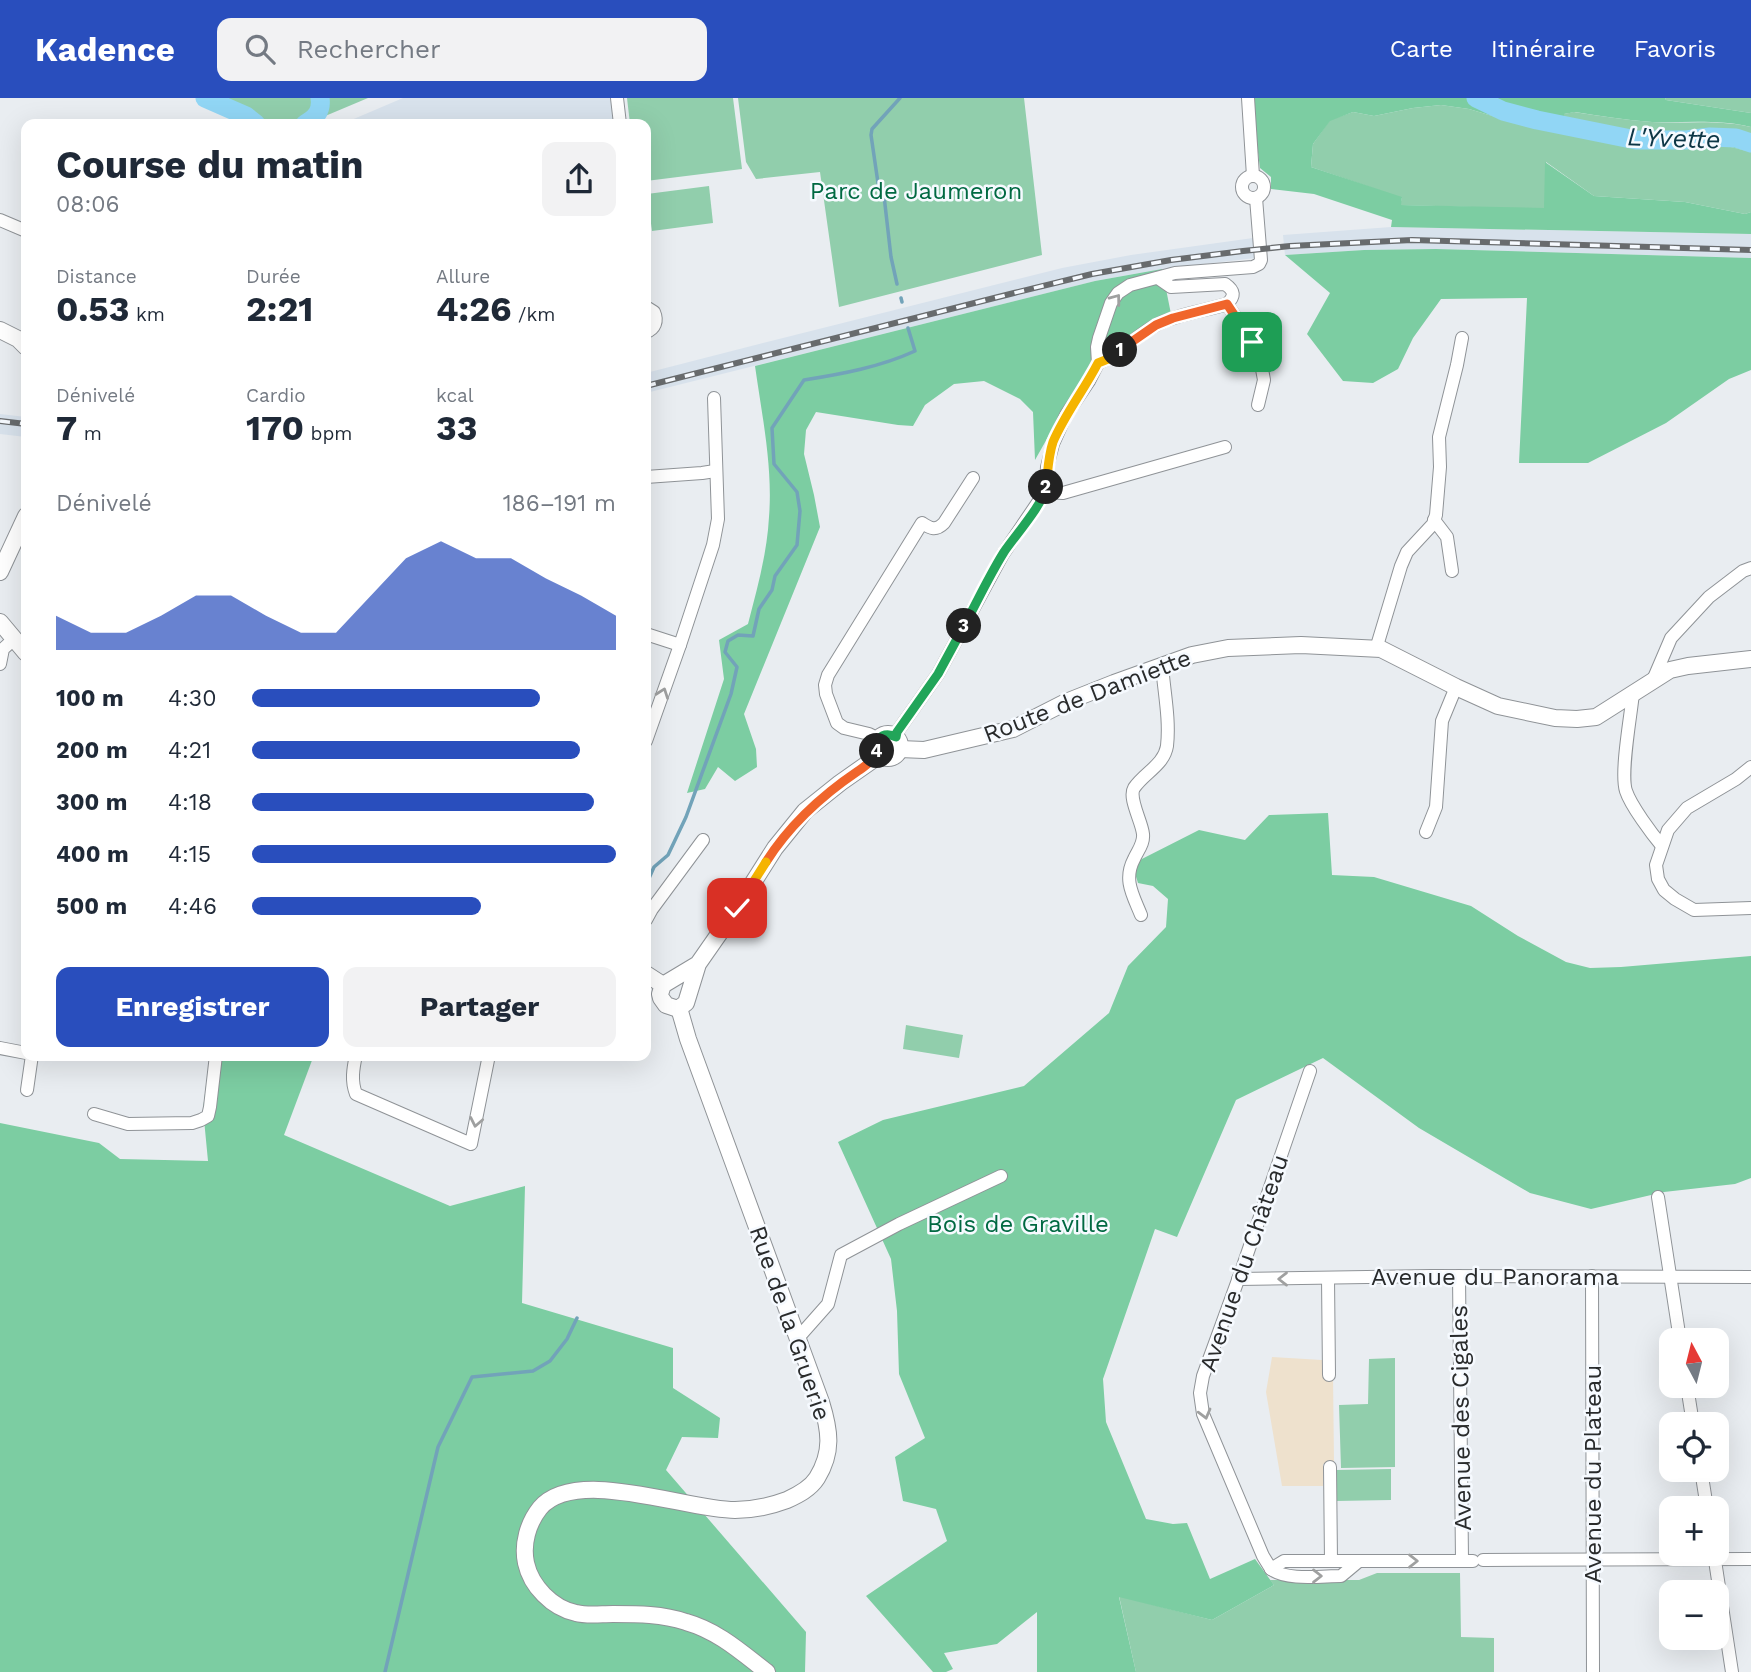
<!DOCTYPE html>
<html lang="fr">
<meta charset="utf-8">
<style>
:root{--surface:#fff;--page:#f2f2f3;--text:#1f2937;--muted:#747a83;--accent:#294ebd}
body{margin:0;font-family:"Work Sans",sans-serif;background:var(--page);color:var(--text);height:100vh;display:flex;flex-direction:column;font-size:26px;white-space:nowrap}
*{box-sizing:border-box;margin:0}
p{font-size:23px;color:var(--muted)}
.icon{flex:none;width:38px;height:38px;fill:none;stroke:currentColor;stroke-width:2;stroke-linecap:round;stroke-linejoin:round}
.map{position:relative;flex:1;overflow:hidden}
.panel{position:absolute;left:21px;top:21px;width:630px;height:942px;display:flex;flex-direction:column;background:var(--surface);border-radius:14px;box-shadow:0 7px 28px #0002}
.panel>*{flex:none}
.needle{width:46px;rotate:353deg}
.tools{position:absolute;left:1659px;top:1230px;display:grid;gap:14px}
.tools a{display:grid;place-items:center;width:70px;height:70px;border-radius:14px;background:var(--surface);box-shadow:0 7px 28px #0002;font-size:35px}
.pin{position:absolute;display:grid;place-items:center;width:60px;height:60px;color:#fff;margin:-30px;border-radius:14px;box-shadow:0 4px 10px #0006}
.km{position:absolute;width:35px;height:35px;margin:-18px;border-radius:50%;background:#222;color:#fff;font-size:19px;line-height:35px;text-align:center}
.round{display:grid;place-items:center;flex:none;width:74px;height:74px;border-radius:14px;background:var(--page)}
.head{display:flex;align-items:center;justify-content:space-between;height:119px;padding:0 35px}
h1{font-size:38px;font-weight:700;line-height:52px}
.stats{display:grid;grid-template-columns:repeat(3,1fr);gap:10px;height:119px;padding:7px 35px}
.stats div{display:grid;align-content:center}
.stats b{font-size:35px;font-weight:700}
.stats small{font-size:19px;font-weight:400}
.stats p{font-size:19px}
.chart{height:196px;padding:14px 35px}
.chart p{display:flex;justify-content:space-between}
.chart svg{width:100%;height:126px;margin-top:7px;fill:var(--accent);opacity:.7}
.cta{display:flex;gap:14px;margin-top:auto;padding:14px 35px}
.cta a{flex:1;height:80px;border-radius:14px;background:var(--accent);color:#fff;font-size:28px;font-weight:700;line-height:80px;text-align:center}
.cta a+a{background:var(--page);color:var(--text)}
ul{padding:0 35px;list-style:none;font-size:23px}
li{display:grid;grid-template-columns:112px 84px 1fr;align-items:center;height:52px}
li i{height:18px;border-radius:9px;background:var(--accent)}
header{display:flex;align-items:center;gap:42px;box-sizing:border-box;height:98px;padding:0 35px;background:var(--accent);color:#fff}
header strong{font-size:33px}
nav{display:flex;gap:38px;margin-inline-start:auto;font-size:24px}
.search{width:490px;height:63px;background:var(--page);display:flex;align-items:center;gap:18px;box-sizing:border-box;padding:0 24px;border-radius:14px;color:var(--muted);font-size:26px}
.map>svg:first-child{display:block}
.built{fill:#d8e2ec}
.education{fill:#eee1cd}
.green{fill:#91ceac}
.forest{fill:#7ccda2}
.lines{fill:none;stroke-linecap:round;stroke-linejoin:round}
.stream{stroke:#72a3b9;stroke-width:3.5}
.river{stroke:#91d6f5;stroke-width:19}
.street-casing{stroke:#8f9397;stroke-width:14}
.secondary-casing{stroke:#8f9397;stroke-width:18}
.street{stroke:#fff;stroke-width:12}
.secondary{stroke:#fff;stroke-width:16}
.rail-casing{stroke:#686b6d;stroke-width:6}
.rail{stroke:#f6faff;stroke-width:3.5;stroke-dasharray:10;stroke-linecap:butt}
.oneway{stroke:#9fa0a0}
.split-1-casing{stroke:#fff;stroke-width:14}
.split-2-casing{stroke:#fff;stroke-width:14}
.split-3-casing{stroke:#fff;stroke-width:14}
.split-4-casing{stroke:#fff;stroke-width:14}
.split-5-casing{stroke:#fff;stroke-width:14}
.split-6-casing{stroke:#fff;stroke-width:14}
.split-1{stroke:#f0652b;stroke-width:9}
.split-2{stroke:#f5b400;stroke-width:9}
.split-3{stroke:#22a559;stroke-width:9}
.split-4{stroke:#22a559;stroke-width:9}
.split-5{stroke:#f0652b;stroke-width:9}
.split-6{stroke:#f5b400;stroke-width:9}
.labels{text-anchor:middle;stroke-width:5;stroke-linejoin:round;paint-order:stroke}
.park-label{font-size:24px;fill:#006942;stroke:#f6faff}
.street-label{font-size:24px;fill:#292b2c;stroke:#f6faff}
.water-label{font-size:26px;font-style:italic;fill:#0c3646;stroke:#f6faff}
</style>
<header>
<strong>Kadence</strong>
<div class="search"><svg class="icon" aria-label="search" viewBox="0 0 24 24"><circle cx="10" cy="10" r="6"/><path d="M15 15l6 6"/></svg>Rechercher</div>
<nav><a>Carte</a><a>Itinéraire</a><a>Favoris</a></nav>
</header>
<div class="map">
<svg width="1751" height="1574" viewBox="0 0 1751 1574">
<rect width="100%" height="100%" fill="#e9edf1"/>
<g class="built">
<path d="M 403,0 L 617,0 L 620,26 L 342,26 Z"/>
<path d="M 1391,129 L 1751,136 L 1751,160 L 1436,151 L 1364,152 L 1285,157 L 1283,137 Z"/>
<path d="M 1253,140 L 1255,160 L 1162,171 L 1095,183 L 646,295 L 646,275 L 771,243 L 1062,170 L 1131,157 Z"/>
<path d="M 0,316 L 26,319 L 26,339 L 0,336 Z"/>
</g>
<path class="education" d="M 1272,1259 L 1322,1262 L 1323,1276 L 1333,1277 L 1334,1364 L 1323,1366 L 1323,1388 L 1282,1388 L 1266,1294 Z"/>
<g class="green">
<path d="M 218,0 L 368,0 L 311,24 L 257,24 Z"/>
<path d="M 627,0 L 733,0 L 742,71 L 646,83 L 646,26 L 630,26 Z"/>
<path d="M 738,0 L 1024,0 L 1042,157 L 839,209 L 820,74 L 756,81 L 746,64 Z"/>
<path d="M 1665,0 L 1751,0 L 1751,15 L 1666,2 Z"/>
<path d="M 1441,7 L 1469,11 L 1519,26 L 1567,32 L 1632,46 L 1723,47 L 1751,54 L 1751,114 L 1745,116 L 1685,104 L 1594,98 L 1546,64 L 1545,111 L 1400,107 L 1402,100 L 1311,69 L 1313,46 L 1330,22 L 1353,14 L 1374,18 L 1413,10 Z"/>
<path d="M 1574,14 C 1600,18 1626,22 1652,24 C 1685,26 1718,21 1751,29 L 1751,45 L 1736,40 L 1710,39 L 1686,42 L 1636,42 L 1564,27 L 1564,16 Z"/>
<path d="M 709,88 L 713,125 L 652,133 L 647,96 Z"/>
<path d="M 906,927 L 963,937 L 959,960 L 903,951 Z"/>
<path d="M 1395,1260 L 1395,1369 L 1341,1370 L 1339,1307 L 1368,1306 L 1369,1261 Z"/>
<path d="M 1391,1371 L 1391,1402 L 1336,1403 L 1336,1372 Z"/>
<path d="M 1377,1475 L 1460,1475 L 1461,1539 L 1494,1540 L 1494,1574 L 1136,1574 L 1119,1498 L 1212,1522 L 1274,1487 L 1270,1482 L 1359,1482 Z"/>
</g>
<g class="forest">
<path d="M 1251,0 L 1665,0 L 1666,2 L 1751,15 L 1751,29 C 1718,21 1685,25 1652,24 C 1626,22 1600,18 1575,14 L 1564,16 L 1565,27 C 1588,32 1612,39 1635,42 C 1674,46 1713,33 1751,45 L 1751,54 L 1723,47 L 1632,46 L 1567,32 L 1519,26 L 1469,11 L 1441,7 L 1413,10 L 1374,18 L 1353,14 L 1330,23 L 1313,46 L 1311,69 L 1402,99 L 1401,107 L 1544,110 L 1545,64 L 1594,98 L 1685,104 L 1745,116 L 1751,114 L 1751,136 L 1391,129 L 1392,122 L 1314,96 L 1271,91 L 1271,79 L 1260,70 Z"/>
<path d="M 1436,151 L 1751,160 L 1751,272 L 1729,281 L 1666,325 L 1588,365 L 1519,365 L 1527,200 L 1441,201 L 1413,240 L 1398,271 L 1373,285 L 1343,283 L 1307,236 L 1330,195 L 1285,157 L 1364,152 Z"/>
<path d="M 1162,171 L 1171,216 L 1090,270 L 1066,307 L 1035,362 L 1033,314 L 1020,301 L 984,283 L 954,286 L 925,307 L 913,328 L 898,327 L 816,314 L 806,332 L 804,356 L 814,397 L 820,429 L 744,616 L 756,651 L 757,669 L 735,683 L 718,669 L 705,691 L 687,695 L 724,581 L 719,542 L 748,526 C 757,491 767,456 769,419 C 773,369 762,318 755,268 L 1095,183 Z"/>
<path d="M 1328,715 L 1332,777 L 1374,779 L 1471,808 L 1518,838 L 1566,864 L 1590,870 L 1621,869 L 1751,858 L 1751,1080 L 1735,1086 L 1664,1094 L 1591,1111 L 1530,1095 L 1419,1030 L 1323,960 L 1236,1002 L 1177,1139 L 1155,1131 L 1103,1281 L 1106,1324 L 1146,1421 L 1173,1426 L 1187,1425 L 1210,1481 L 1255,1461 L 1274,1487 L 1212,1522 L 1119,1499 L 1136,1574 L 1037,1574 L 1037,1514 L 997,1546 L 944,1555 L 953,1571 L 946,1574 L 933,1574 L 866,1498 L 947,1443 L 936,1411 L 903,1403 L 895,1359 L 925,1340 L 899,1276 L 897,1213 L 891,1161 L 838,1044 L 883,1022 L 1024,988 L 1109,915 L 1128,868 L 1166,829 L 1168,801 L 1153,788 L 1138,785 L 1132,766 L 1199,732 L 1245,742 L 1269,717 Z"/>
<path d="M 210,957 L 314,957 L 284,1037 L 450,1108 L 525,1088 L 522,1205 L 673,1250 L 673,1290 L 720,1320 L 718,1340 L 682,1339 L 666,1372 L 806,1534 L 805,1574 L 0,1574 L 0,1025 L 99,1045 L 120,1061 L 208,1063 L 203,1011 Z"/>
</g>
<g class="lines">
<g class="stream">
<path d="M 214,4 L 217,0"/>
<path d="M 897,186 L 891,159 L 883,89 L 878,85 L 871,37 L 872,31 L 900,0"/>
<path d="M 901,200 L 902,204"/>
<path d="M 646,787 L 654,769 L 668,757 L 686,719 L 731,596 L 737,569 L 725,554 L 728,543 L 738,537 L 753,538 L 759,511 L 772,492 L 775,478 L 797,447 L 800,413 L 797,394 L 774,366 L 772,330 L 804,282 C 842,276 880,269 915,253 L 908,230"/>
<path d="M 385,1574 L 438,1349 L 472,1279 L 533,1273 L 550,1263 L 567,1241 L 577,1220"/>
</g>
<g class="river">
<path d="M 205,0 L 246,18 L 256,26"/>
<path d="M 1476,0 L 1503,13 L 1537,22 L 1636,42 L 1686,42 L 1710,39 L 1736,40 L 1751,45"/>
<path d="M 305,26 C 316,20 322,13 320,0"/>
</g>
<defs>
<g id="street">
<path d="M 617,0 L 620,26"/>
<path d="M 1248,0 L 1253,78"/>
<circle cx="1253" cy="89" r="11"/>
<path d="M 0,122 L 26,133"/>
<path d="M 1227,206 L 1259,255 L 1264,282 L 1258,307"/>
<path d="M 646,209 L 654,214 C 658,223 655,231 646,234"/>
<path d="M 1098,265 C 1120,257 1136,237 1158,226 C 1179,216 1204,213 1227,206 C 1235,198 1235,193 1225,186 L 1171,189 L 1158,180"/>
<path d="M 646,379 L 702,375 L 715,373"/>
<path d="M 1045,394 L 1063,395 L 1225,349"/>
<path d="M 1434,422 L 1447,439 L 1452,473"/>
<path d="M 646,536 L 680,547"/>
<path d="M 1376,551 L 1401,468 L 1407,454 L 1433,426 L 1436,417 L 1440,369 L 1439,339 L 1457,267 L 1462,240"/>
<path d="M 0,566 L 3,551 L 14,541"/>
<path d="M 1653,582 L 1671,540 L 1709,499 L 1743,473 L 1751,470"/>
<path d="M 1633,595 C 1631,617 1620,675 1626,693 C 1631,708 1652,736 1662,748"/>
<path d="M 896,639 L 897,634 L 938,576 L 1003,456 L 1045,394 L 1047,369 L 1053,346 L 1066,317 L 1089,283 L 1098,265 L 1097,249 L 1099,240 L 1111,205 L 1118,195 L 1130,187 L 1175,175 L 1253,169 L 1259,166 L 1261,162 L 1256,100"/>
<path d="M 879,641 L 869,636 L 844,630 L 837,625 L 826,596 L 825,587 L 828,577 L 922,425 C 931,431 936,433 944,425 L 973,380"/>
<path d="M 646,643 L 680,547 L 713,447 L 718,421 L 714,300"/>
<path d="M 1751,669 L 1736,681 L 1687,710 L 1668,732 L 1656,767 L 1658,781 L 1664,792 L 1675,801 L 1694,812 L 1751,810"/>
<path d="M 1426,734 L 1436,709 L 1442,623 L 1456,589"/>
<path d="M 1141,817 C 1133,797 1123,782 1134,761 C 1138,752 1144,746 1143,736 C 1142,724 1128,700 1134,690 C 1144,675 1164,667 1167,648 C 1170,621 1164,594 1162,567"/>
<path d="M 646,822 L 652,811 L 703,742"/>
<path d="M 0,950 L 26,955"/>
<path d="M 356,957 C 353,971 351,983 356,996 L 471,1046 L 489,957"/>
<path d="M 27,992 L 32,957"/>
<path d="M 94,1016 L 128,1026 L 192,1025 L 201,1022 L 208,1018 L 210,1009 L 216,957"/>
<path d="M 1658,1099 L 1680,1242"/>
<path d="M 1459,1178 L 1462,1462"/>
<path d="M 1592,1178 L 1593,1574"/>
<path d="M 1328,1180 L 1329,1277"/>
<path d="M 1238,1181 L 1431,1178 L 1751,1179"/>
<path d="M 797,1241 L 828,1206 L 841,1157 L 899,1126 L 1001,1078"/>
<path d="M 1687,1288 L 1693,1326"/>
<path d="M 1330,1369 L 1331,1463"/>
<path d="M 1701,1372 L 1707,1410"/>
<path d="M 1714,1456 L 1732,1574"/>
<path d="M 1483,1462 L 1751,1461"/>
<path d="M 1271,1471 L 1263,1458 L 1203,1316 L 1200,1295 L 1203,1278 L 1242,1171 L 1310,973"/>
<path d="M 1271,1471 L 1284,1463 L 1473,1463"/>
<path d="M 1271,1471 C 1287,1483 1321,1478 1341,1478 L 1359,1463"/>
</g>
<g id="secondary">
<path d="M 0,232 L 18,241 L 26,249"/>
<path d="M 0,474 L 26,418"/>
<path d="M 0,524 L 26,555"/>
<circle cx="888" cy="648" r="12"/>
<path d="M 900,651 L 924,652 L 1013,631 L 1066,604 L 1114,585 L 1192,557 L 1228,550 L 1301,547 L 1381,551 L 1456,589 L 1498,608 L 1555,620 L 1577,621 L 1596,619 L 1670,572 L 1688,568 L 1751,561"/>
<path d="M 698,866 L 663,887 L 660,896 L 661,900 L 666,907 L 675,910 L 679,910 L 686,905 L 698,866 L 737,810 L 775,750 L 805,713 L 840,685 L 880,657"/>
<path d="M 646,876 L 663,887"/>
<path d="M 679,910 L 688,941 L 821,1304 C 830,1333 833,1354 817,1380 C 810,1391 798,1397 787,1402 C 771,1408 753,1412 735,1412 C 686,1412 576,1368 540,1410 C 528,1425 522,1446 526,1465 C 531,1488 552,1510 576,1515 C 587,1518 601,1516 613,1516 C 638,1516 662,1516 686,1524 C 718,1533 741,1554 767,1574"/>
</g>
</defs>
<use href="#street" class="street-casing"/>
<use href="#secondary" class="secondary-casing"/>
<use href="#street" class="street"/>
<use href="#secondary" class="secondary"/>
<defs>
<g id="rail">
<path d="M 646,288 L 1014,195 L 1092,176 L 1171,162 L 1243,153 L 1290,148 L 1412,142 L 1751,152"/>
<path d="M 0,323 L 26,326"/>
</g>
</defs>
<use href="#rail" class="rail-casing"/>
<use href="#rail" class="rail"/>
</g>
<defs><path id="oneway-chevron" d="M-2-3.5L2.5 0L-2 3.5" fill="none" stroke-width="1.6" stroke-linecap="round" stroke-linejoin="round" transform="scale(1.75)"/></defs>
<g class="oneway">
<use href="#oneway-chevron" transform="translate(1116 201) rotate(-53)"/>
<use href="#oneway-chevron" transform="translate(663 595) rotate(-70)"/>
<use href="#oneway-chevron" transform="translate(476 1024) rotate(101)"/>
<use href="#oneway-chevron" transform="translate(1283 1181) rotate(180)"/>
<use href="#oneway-chevron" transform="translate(1205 1316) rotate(75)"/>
<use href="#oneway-chevron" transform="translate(1413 1463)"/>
<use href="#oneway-chevron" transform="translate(1317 1478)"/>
</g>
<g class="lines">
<defs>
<path id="split-1" d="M 1120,252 L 1156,227 L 1173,220 L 1227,206 L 1252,244"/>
<path id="split-2" d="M 1046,389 C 1048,373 1048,359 1053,344 C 1065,316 1084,292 1098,265 L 1108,261 L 1120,252"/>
<path id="split-3" d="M 964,528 C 977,504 989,478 1004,454 C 1014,439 1044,405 1046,389"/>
<path id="split-4" d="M 877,653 L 877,644 C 881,636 888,635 896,639 L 897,634 L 938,576 L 964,528"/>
<path id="split-5" d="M 766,764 C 790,726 821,698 858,673 C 866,668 872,661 880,657 L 877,653"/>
<path id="split-6" d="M 737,810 L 766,764"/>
</defs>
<use href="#split-1" class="split-1-casing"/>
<use href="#split-2" class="split-2-casing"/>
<use href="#split-3" class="split-3-casing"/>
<use href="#split-4" class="split-4-casing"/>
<use href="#split-5" class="split-5-casing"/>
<use href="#split-6" class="split-6-casing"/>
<use href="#split-1" class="split-1"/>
<use href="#split-2" class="split-2"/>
<use href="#split-3" class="split-3"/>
<use href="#split-4" class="split-4"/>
<use href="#split-5" class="split-5"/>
<use href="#split-6" class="split-6"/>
</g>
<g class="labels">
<g class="park-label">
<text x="916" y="101">Parc de Jaumeron</text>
<text x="1018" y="1134">Bois de Graville</text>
</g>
<g class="street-label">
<text transform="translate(1087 598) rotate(-21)" y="8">Route de Damiette</text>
<text transform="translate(1244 1165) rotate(-71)" y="8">Avenue du Château</text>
<text x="1495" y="1187">Avenue du Panorama</text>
<text transform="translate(790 1225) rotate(71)" y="8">Rue de la Gruerie</text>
<text transform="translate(1461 1320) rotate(-91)" y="8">Avenue des Cigales</text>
<text transform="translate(1593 1376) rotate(-90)" y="8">Avenue du Plateau</text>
</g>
<g class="water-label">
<text transform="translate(1674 40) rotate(2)" y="9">L'Yvette</text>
</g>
</g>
</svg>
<div class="tools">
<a><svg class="needle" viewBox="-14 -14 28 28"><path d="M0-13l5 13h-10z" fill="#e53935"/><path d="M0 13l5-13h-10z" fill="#747a83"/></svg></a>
<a><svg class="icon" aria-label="locate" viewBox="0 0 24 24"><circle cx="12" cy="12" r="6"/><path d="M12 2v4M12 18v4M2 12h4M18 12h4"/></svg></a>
<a>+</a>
<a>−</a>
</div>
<div class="pin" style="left:1252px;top:244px;background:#1e9e55"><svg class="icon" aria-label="arrive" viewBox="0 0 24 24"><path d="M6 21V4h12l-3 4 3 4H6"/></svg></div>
<div class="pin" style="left:737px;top:810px;background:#d93025"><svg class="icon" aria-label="check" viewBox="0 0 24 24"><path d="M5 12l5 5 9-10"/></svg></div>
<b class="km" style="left:1120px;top:252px">1</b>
<b class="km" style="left:1046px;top:389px">2</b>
<b class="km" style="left:964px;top:528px">3</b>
<b class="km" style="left:877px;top:653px">4</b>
<section class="panel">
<div class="head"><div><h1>Course du matin</h1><p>08:06</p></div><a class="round"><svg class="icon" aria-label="share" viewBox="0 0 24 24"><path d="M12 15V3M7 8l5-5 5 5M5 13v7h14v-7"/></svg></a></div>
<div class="stats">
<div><p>Distance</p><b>0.53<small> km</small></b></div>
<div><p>Durée</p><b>2:21</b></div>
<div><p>Allure</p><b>4:26<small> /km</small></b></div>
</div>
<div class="stats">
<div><p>Dénivelé</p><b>7<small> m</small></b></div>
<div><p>Cardio</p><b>170<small> bpm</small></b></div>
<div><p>kcal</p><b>33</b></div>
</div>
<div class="chart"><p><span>Dénivelé</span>186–191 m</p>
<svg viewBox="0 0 160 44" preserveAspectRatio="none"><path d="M0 44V32L10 38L20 38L30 32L40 25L50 25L60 32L70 38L80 38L90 25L100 12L110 6L120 12L130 12L140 19L150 25L160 32V44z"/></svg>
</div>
<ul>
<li><b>100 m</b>4:30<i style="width:79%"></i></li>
<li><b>200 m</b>4:21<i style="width:90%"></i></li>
<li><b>300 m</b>4:18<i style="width:94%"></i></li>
<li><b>400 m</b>4:15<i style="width:100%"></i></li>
<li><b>500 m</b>4:46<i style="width:63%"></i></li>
</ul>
<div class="cta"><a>Enregistrer</a><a>Partager</a></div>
</section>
</div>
